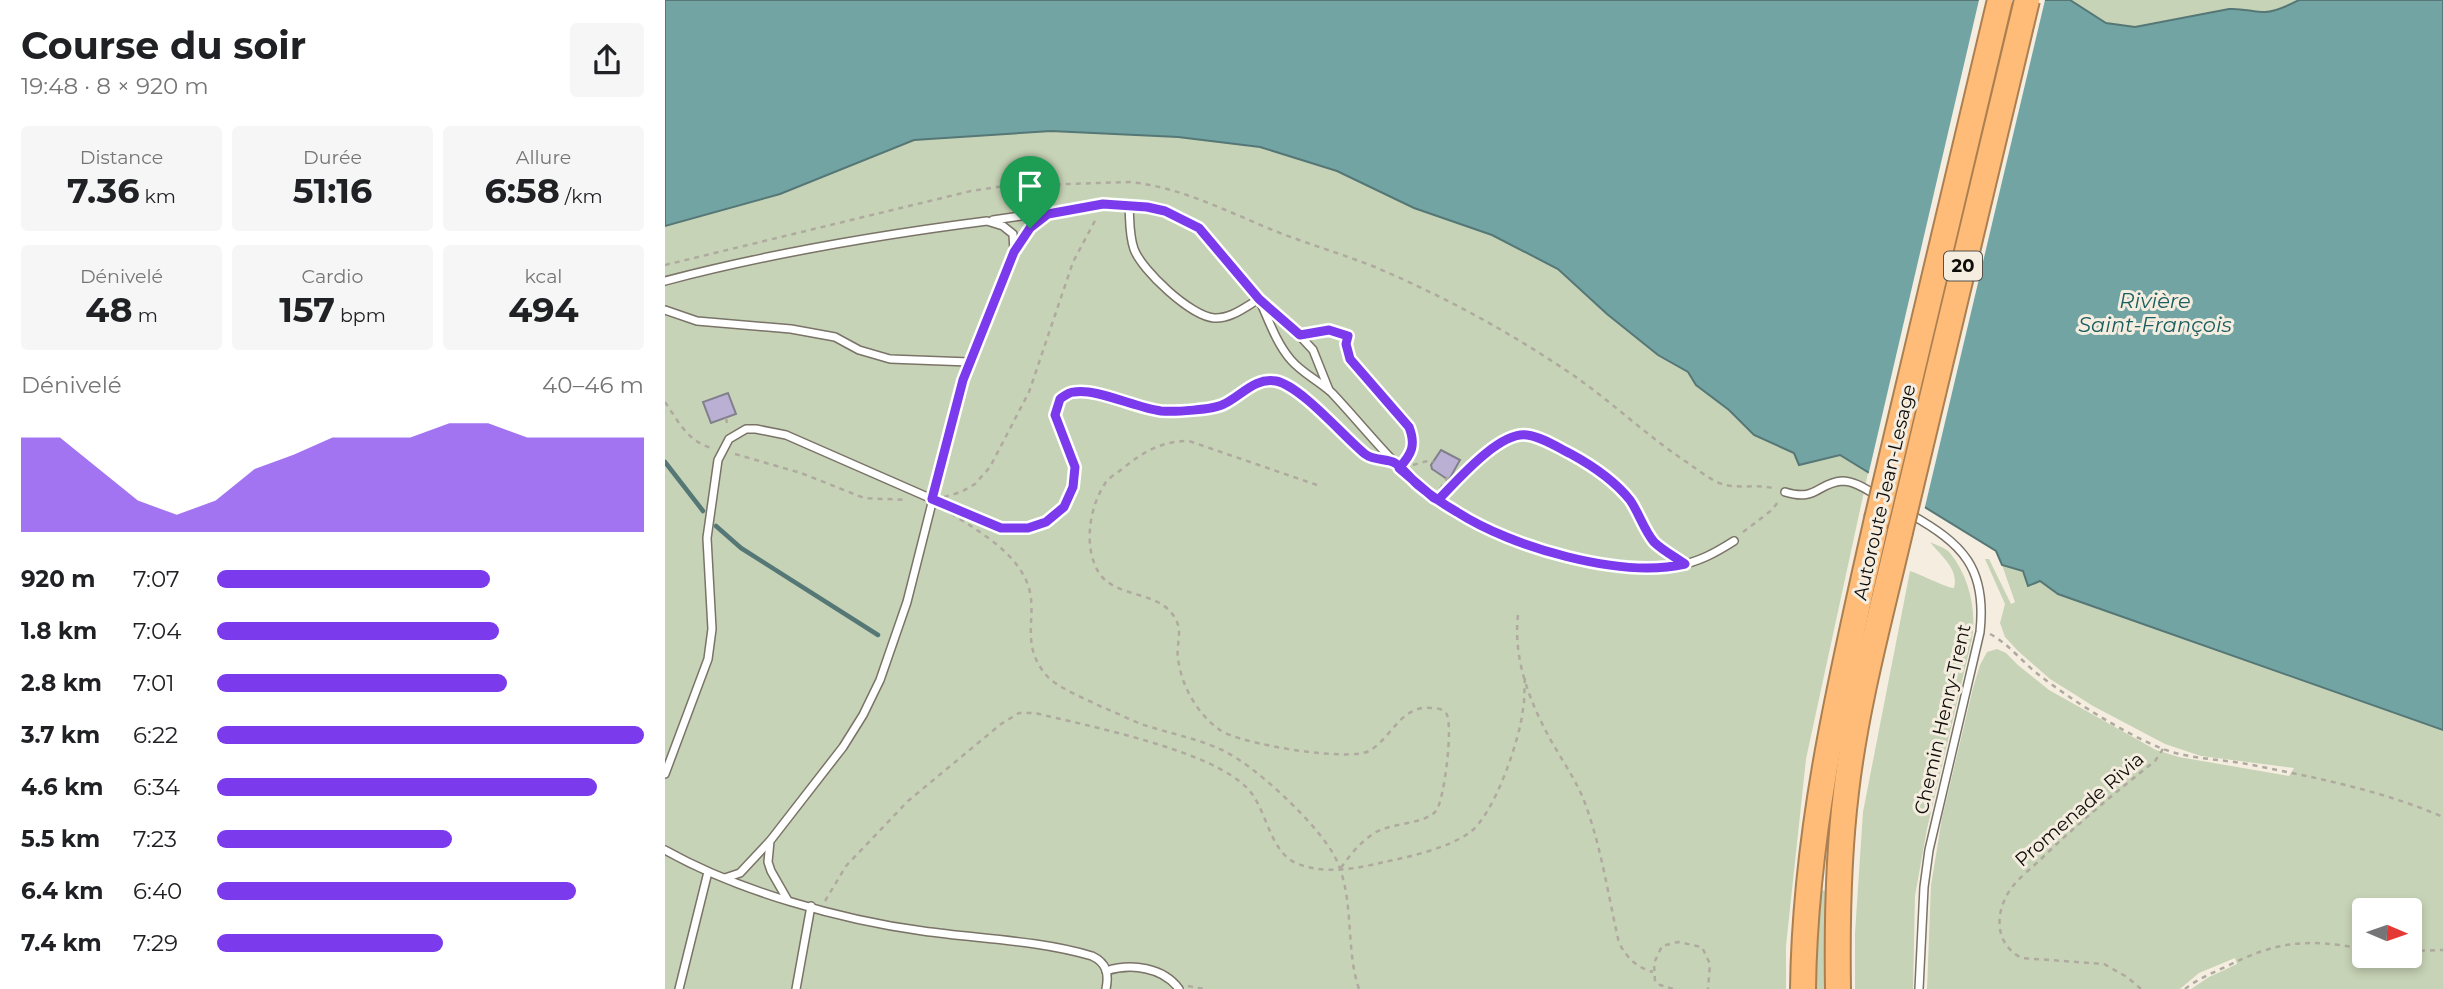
<!DOCTYPE html>
<html lang="fr">
<meta charset="utf-8">
<style>
:root{--surface:#fff;--page:#f6f6f6;--text:#202124;--muted:#757577;--accent:#7c3aed}
body{margin:0;font-family:Montserrat,sans-serif;background:var(--page);color:var(--text);height:100vh;display:flex;flex-direction:column;font-size:26px;white-space:nowrap}
*{box-sizing:border-box;margin:0}
p{font-size:23px;color:var(--muted)}
.icon{flex:none;width:38px;height:38px;fill:none;stroke:currentColor;stroke-width:2;stroke-linecap:round;stroke-linejoin:round}
.map{position:relative;flex:1;overflow:hidden}
.drawer{display:flex;flex-direction:column;background:var(--surface);width:665px}
.drawer>*{flex:none}
.needle{width:46px;rotate:92deg}
.tools{position:absolute;left:1687px;top:898px;display:grid;gap:14px}
.tools a{display:grid;place-items:center;width:70px;height:70px;border-radius:7px;background:var(--surface);box-shadow:0 4px 10px #0003;font-size:35px}
.pin{position:absolute;display:grid;place-items:center;width:60px;height:60px;color:#fff;margin:-72px -30px;border-radius:50% 50% 50% 0;rotate:-45deg;box-shadow:0 0 7px #0007}
.pin .icon{rotate:45deg}
.round{display:grid;place-items:center;flex:none;width:74px;height:74px;border-radius:7px;background:var(--page)}
.overview{display:flex;align-items:center;justify-content:space-between;height:119px;padding:0 21px}
h1{font-size:38px;font-weight:700;line-height:52px}
.figures{display:grid;grid-template-columns:repeat(3,1fr);gap:10px;height:119px;padding:7px 21px}
.figures div{display:grid;align-content:center;border-radius:7px;background:var(--page);text-align:center}
.figures b{font-size:35px;font-weight:700}
.figures small{font-size:19px;font-weight:400}
.figures p{font-size:19px}
.chart{height:196px;padding:14px 21px}
.chart p{display:flex;justify-content:space-between}
.chart svg{width:100%;height:126px;margin-top:7px;fill:var(--accent);opacity:.7}
ul{padding:0 21px;list-style:none;font-size:23px}
li{display:grid;grid-template-columns:112px 84px 1fr;align-items:center;height:52px}
li i{height:18px;border-radius:9px;background:var(--accent)}
main{display:flex;flex:1;min-height:0}
.map>svg:first-child{display:block}
.green{fill:#c7d3b6;fill-rule:evenodd}
.water{fill:#73a4a4;stroke:#557776;stroke-width:2}
.pier{fill:#f5eee0}
.lines{fill:none;stroke-linecap:round;stroke-linejoin:round}
.stream{stroke:#557776;stroke-width:4.5}
.building{fill:#bab0d4;stroke:#827f8c;stroke-width:2}
.lane-casing{stroke:#7a7368;stroke-width:10}
.highway-casing{stroke:#aa7f51;stroke-width:28}
.path{stroke:#afaa9f;stroke-width:2.5;stroke-dasharray:5 5;stroke-linecap:butt}
.lane{stroke:#fff;stroke-width:7}
.highway{stroke:#febc78;stroke-width:24}
.highway-bridge-casing{stroke:#aa7f51;stroke-width:28;stroke-linecap:butt}
.highway-bridge{stroke:#febc78;stroke-width:24}
.route-casing{stroke:#fff;stroke-width:14}
.route{stroke:#7c3aed;stroke-width:9}
.labels{text-anchor:middle;stroke-width:6;stroke-linejoin:round;paint-order:stroke}
.shield{fill:#f5eee0;stroke:#54504a;stroke-width:2}
.shield-label{font-size:18px;font-weight:bold;fill:#0f0d09}
.street-label{font-size:19px;fill:#0f0d09;stroke:#f5eee0}
.water-label{font-size:21px;font-style:italic;fill:#1a5e5f;stroke:#f5eee0}
</style>
<main>
<section class="drawer">
<div class="overview"><div><h1>Course du soir</h1><p>19:48 · 8 × 920 m</p></div><a class="round"><svg class="icon" aria-label="share" viewBox="0 0 24 24"><path d="M12 15V3M7 8l5-5 5 5M5 13v7h14v-7"/></svg></a></div>
<div class="figures">
<div><p>Distance</p><b>7.36<small> km</small></b></div>
<div><p>Durée</p><b>51:16</b></div>
<div><p>Allure</p><b>6:58<small> /km</small></b></div>
</div>
<div class="figures">
<div><p>Dénivelé</p><b>48<small> m</small></b></div>
<div><p>Cardio</p><b>157<small> bpm</small></b></div>
<div><p>kcal</p><b>494</b></div>
</div>
<div class="chart"><p><span>Dénivelé</span>40–46 m</p>
<svg viewBox="0 0 160 44" preserveAspectRatio="none"><path d="M0 44V11L10 11L20 22L30 33L40 38L50 33L60 22L70 17L80 11L90 11L100 11L110 6L120 6L130 11L140 11L150 11L160 11V44z"/></svg>
</div>
<ul>
<li><b>920 m</b>7:07<i style="width:64%"></i></li>
<li><b>1.8 km</b>7:04<i style="width:66%"></i></li>
<li><b>2.8 km</b>7:01<i style="width:68%"></i></li>
<li><b>3.7 km</b>6:22<i style="width:100%"></i></li>
<li><b>4.6 km</b>6:34<i style="width:89%"></i></li>
<li><b>5.5 km</b>7:23<i style="width:55%"></i></li>
<li><b>6.4 km</b>6:40<i style="width:84%"></i></li>
<li><b>7.4 km</b>7:29<i style="width:53%"></i></li>
</ul>
</section>
<div class="map">
<svg width="1778" height="989" viewBox="0 0 1778 989">
<rect width="100%" height="100%" fill="#f5eee0"/>
<g class="green">
<path d="M 1405,0 L 1634,0 C 1624,5 1611,12 1600,12 C 1588,12 1577,8 1564,9 L 1470,27 L 1441,23 Z"/>
<path d="M 386,131 L 513,137 L 594,147 L 672,171 L 749,208 L 827,235 L 893,269 L 942,314 L 993,355 L 1023,372 L 1031,385 L 1064,410 L 1089,435 L 1129,453 L 1175,455 L 1203,473 L 1141,759 L 1121,946 L 1121,989 L 0,989 L 0,226 L 115,194 L 249,140 Z"/>
<path d="M 1265,542 C 1271,545 1281,548 1285,553 C 1304,576 1312,611 1307,639 L 1262,829 L 1250,896 L 1248,989 L 1190,989 L 1190,933 L 1198,812 L 1245,571 C 1255,574 1282,588 1289,588 C 1294,569 1277,557 1265,542 Z"/>
<path d="M 1320,559 L 1324,559 L 1346,604 L 1350,602 L 1337,565 L 1358,570 L 1393,594 L 1778,730 L 1778,989 L 1526,989 L 1544,977 L 1572,964 L 1570,958 L 1534,973 L 1515,989 L 1262,989 L 1266,885 L 1277,818 L 1308,688 L 1315,665 L 1322,652 L 1332,649 L 1341,653 L 1353,665 L 1384,690 L 1491,750 L 1514,757 L 1624,776 L 1629,768 L 1536,756 L 1500,744 L 1428,706 L 1385,679 L 1353,651 L 1340,637 L 1335,623 L 1340,604 ZM 1699,910 L 1745,910 L 1745,956 L 1699,956 Z"/>
<path d="M 1155,890 L 1162,891 L 1162,989 L 1150,989 Z"/>
</g>
<path class="water" d="M 0,0 L 1405,0 L 1441,23 L 1470,27 L 1564,9 C 1577,8 1588,12 1600,12 C 1611,12 1624,5 1634,0 L 1778,0 L 1778,730 L 1393,594 L 1375,581 L 1363,586 L 1358,571 L 1337,565 L 1331,551 L 1175,455 L 1134,465 L 1129,453 L 1089,435 L 1064,410 L 1031,385 L 1023,372 L 993,355 L 942,314 L 893,269 L 827,235 L 749,208 L 672,171 L 595,147 L 513,137 L 386,131 L 249,140 L 115,194 L 0,226 Z"/>
<path class="pier" d="M 1314,0 L 1380,0 L 1259,511 L 1203,476 Z"/>
<g class="lines">
<g class="stream">
<path d="M 0,462 L 38,511"/>
<path d="M 51,526 L 76,548 L 213,635"/>
</g>
</g>
<g class="building">
<path d="M 63,393 L 71,414 L 46,423 L 38,402 Z"/>
<path d="M 776,450 L 795,460 L 785,478 L 782,479 L 767,469 L 766,465 Z"/>
</g>
<g class="lines">
<defs>
<g id="lane">
<path d="M 464,206 C 465,220 464,235 469,249 C 477,271 526,316 549,318 C 566,319 580,307 594,299"/>
<path d="M 328,220 L 438,204 L 482,207 L 516,217 L 534,228 L 594,299 L 635,336 L 648,350 L 664,390"/>
<path d="M 351,249 L 365,228 L 380,216"/>
<path d="M 0,281 C 106,253 213,235 322,221 L 338,226 L 348,234 L 349,252 L 298,380 L 242,602 L 215,680 L 198,715 L 178,747 L 105,841 L 103,862 L 106,871 L 122,899"/>
<path d="M 594,299 C 603,318 611,343 626,360 C 637,373 654,381 667,393 C 700,428 728,466 766,495 C 823,540 940,578 1011,566 C 1034,562 1050,553 1069,541"/>
<path d="M 0,310 L 32,321 L 126,329 L 170,337 L 194,350 L 225,359 L 304,362"/>
<path d="M 1120,492 C 1152,502 1152,483 1177,481 C 1190,481 1202,490 1213,496"/>
<path d="M 1245,514 C 1298,544 1322,568 1315,632 L 1264,850 L 1259,887 L 1254,989"/>
<path d="M 0,774 L 43,659 L 47,629 L 42,538 L 53,460 L 64,439 L 81,429 L 91,429 L 121,435 L 267,499"/>
<path d="M 0,850 C 73,891 176,920 258,931 C 314,939 373,940 427,956 C 442,963 444,974 441,989"/>
<path d="M 60,878 L 75,873 L 104,842"/>
<path d="M 441,971 C 466,963 498,967 514,989"/>
<path d="M 14,989 L 43,872"/>
<path d="M 131,989 L 146,906"/>
</g>
<g id="highway">
<path d="M 1138,989 C 1140,828 1177,675 1212,519"/>
<path d="M 1173,989 C 1172,924 1173,857 1181,792 C 1191,705 1215,618 1235,532"/>
</g>
</defs>
<use href="#lane" class="lane-casing"/>
<use href="#highway" class="highway-casing"/>
<g class="path">
<path d="M 0,265 L 306,191 L 340,186 L 465,182 C 516,187 563,212 610,231 C 643,244 677,254 710,267 C 778,296 843,331 905,373 C 946,401 982,436 1023,463 C 1033,470 1043,478 1054,483 C 1073,490 1092,483 1111,489"/>
<path d="M 646,333 L 664,330 L 683,336 L 681,344 L 685,359 L 744,427 C 749,439 751,450 741,461"/>
<path d="M 0,402 C 13,421 23,442 47,448"/>
<path d="M 61,418 L 63,428"/>
<path d="M 70,454 L 136,473 L 199,498 L 241,500"/>
<path d="M 748,465 L 766,460 L 768,462"/>
<path d="M 652,485 L 524,441 C 496,441 478,452 457,469 C 452,473 445,477 441,482 C 424,507 418,547 434,573 C 452,600 498,589 512,622 C 517,634 511,646 513,658 C 516,685 532,714 555,730 C 574,744 683,762 704,751 C 727,738 736,704 767,708 C 772,708 778,709 781,713 C 789,723 779,802 771,811 C 760,824 727,823 711,832 C 696,841 685,855 675,869"/>
<path d="M 775,489 L 783,477"/>
<path d="M 781,492 C 797,475 827,440 851,435 C 881,429 946,477 964,500 C 974,512 978,529 989,541 C 993,546 1000,550 1006,554"/>
<path d="M 279,497 L 296,492 L 310,484 L 325,467 L 364,392 L 408,262 L 432,217"/>
<path d="M 279,504 L 336,528 L 363,528 L 381,522 L 399,507 L 408,487 L 410,467 L 390,415 L 395,399 L 408,392 L 425,392 L 474,408 L 500,411 L 557,406 L 594,382 L 611,381 L 636,392 L 703,457 L 712,459"/>
<path d="M 278,508 C 307,528 345,546 361,580 C 376,613 352,642 382,676 C 393,688 421,699 437,707 C 450,712 463,719 476,724 C 503,733 531,738 557,750 C 590,765 655,826 671,859 C 690,899 680,948 694,989"/>
<path d="M 1078,532 L 1107,510 L 1113,502"/>
<path d="M 853,615 C 848,658 864,700 884,737 C 895,757 909,777 918,798 C 936,844 943,895 954,943 C 963,959 971,967 988,972"/>
<path d="M 1325,634 C 1343,643 1358,663 1374,675 C 1408,701 1458,733 1498,749 C 1525,759 1554,759 1582,764 C 1648,777 1716,790 1778,817"/>
<path d="M 160,901 L 181,866 L 243,801 L 336,724 L 354,713 L 370,713 C 423,726 547,750 583,789 C 602,809 604,851 631,863 C 658,875 691,869 719,862 C 744,857 783,848 804,833 C 829,816 855,739 858,709 C 860,699 859,688 860,677"/>
<path d="M 1745,951 L 1778,950"/>
<path d="M 523,986 L 540,989"/>
<path d="M 1008,989 L 995,985 L 990,981 L 989,963 L 997,946 L 1013,942 L 1037,947 L 1045,964 L 1043,989"/>
<path d="M 1476,989 L 1462,977 L 1439,964 L 1357,958 C 1330,945 1329,914 1345,890 C 1353,878 1366,869 1376,859 C 1412,824 1451,792 1490,761 L 1498,749"/>
<path d="M 1520,989 C 1531,980 1545,974 1558,968 C 1612,941 1640,938 1699,949"/>
</g>
<use href="#lane" class="lane"/>
<use href="#highway" class="highway"/>
<defs>
<g id="highway-bridge">
<path d="M 1212,519 L 1335,0"/>
<path d="M 1235,532 L 1362,0"/>
</g>
</defs>
<use href="#highway-bridge" class="highway-bridge-casing"/>
<use href="#highway-bridge" class="highway-bridge"/>
</g>
<g class="lines">
<defs>
<path id="route" d="M 365,228 L 349,252 L 298,380 L 267,499 L 336,528 L 363,528 L 381,522 L 399,507 L 408,487 L 410,467 L 390,415 L 395,399 C 399,396 404,392 409,392 C 431,388 471,408 496,411 C 509,412 548,410 559,404 C 576,396 590,377 611,381 C 636,386 678,436 700,454 C 709,461 721,458 730,463 C 738,468 745,478 753,485 C 765,495 778,504 792,512 C 846,547 956,579 1020,564 C 1010,557 997,550 989,542 C 979,530 974,513 965,500 C 949,480 928,466 906,454 C 892,447 877,437 862,435 C 834,431 791,482 773,500 L 769,498 L 734,468 C 747,454 751,445 744,427 L 685,359 L 681,344 L 683,336 L 664,330 L 635,335 L 594,299 L 534,228 L 500,211 L 482,207 L 438,204 L 383,214 L 365,228"/>
</defs>
<use href="#route" class="route-casing"/>
<use href="#route" class="route"/>
</g>
<g class="labels">
<rect class="shield" x="1279" y="251.5" width="38" height="29" rx="5"/>
<g class="shield-label">
<text x="1298" y="272">20</text>
</g>
<g class="street-label">
<text transform="translate(1219 492) rotate(-77)" y="7">Autoroute Jean-Lesage</text>
<text transform="translate(1277 719) rotate(-77)" y="7">Chemin Henry-Trent</text>
<text transform="translate(1414 809) rotate(-41)" y="7">Promenade Rivia</text>
</g>
<g class="water-label">
<text x="1490" y="308">Rivière<tspan x="1490" dy="24">Saint-François</tspan></text>
</g>
</g>
</svg>
<div class="tools">
<a><svg class="needle" viewBox="-14 -14 28 28"><path d="M0-13l5 13h-10z" fill="#e53935"/><path d="M0 13l5-13h-10z" fill="#757577"/></svg></a>
</div>
<div class="pin" style="left:365px;top:228px;background:#1e9e55"><svg class="icon" aria-label="arrive" viewBox="0 0 24 24"><path d="M6 21V4h12l-3 4 3 4H6"/></svg></div>
</div>
</main>
